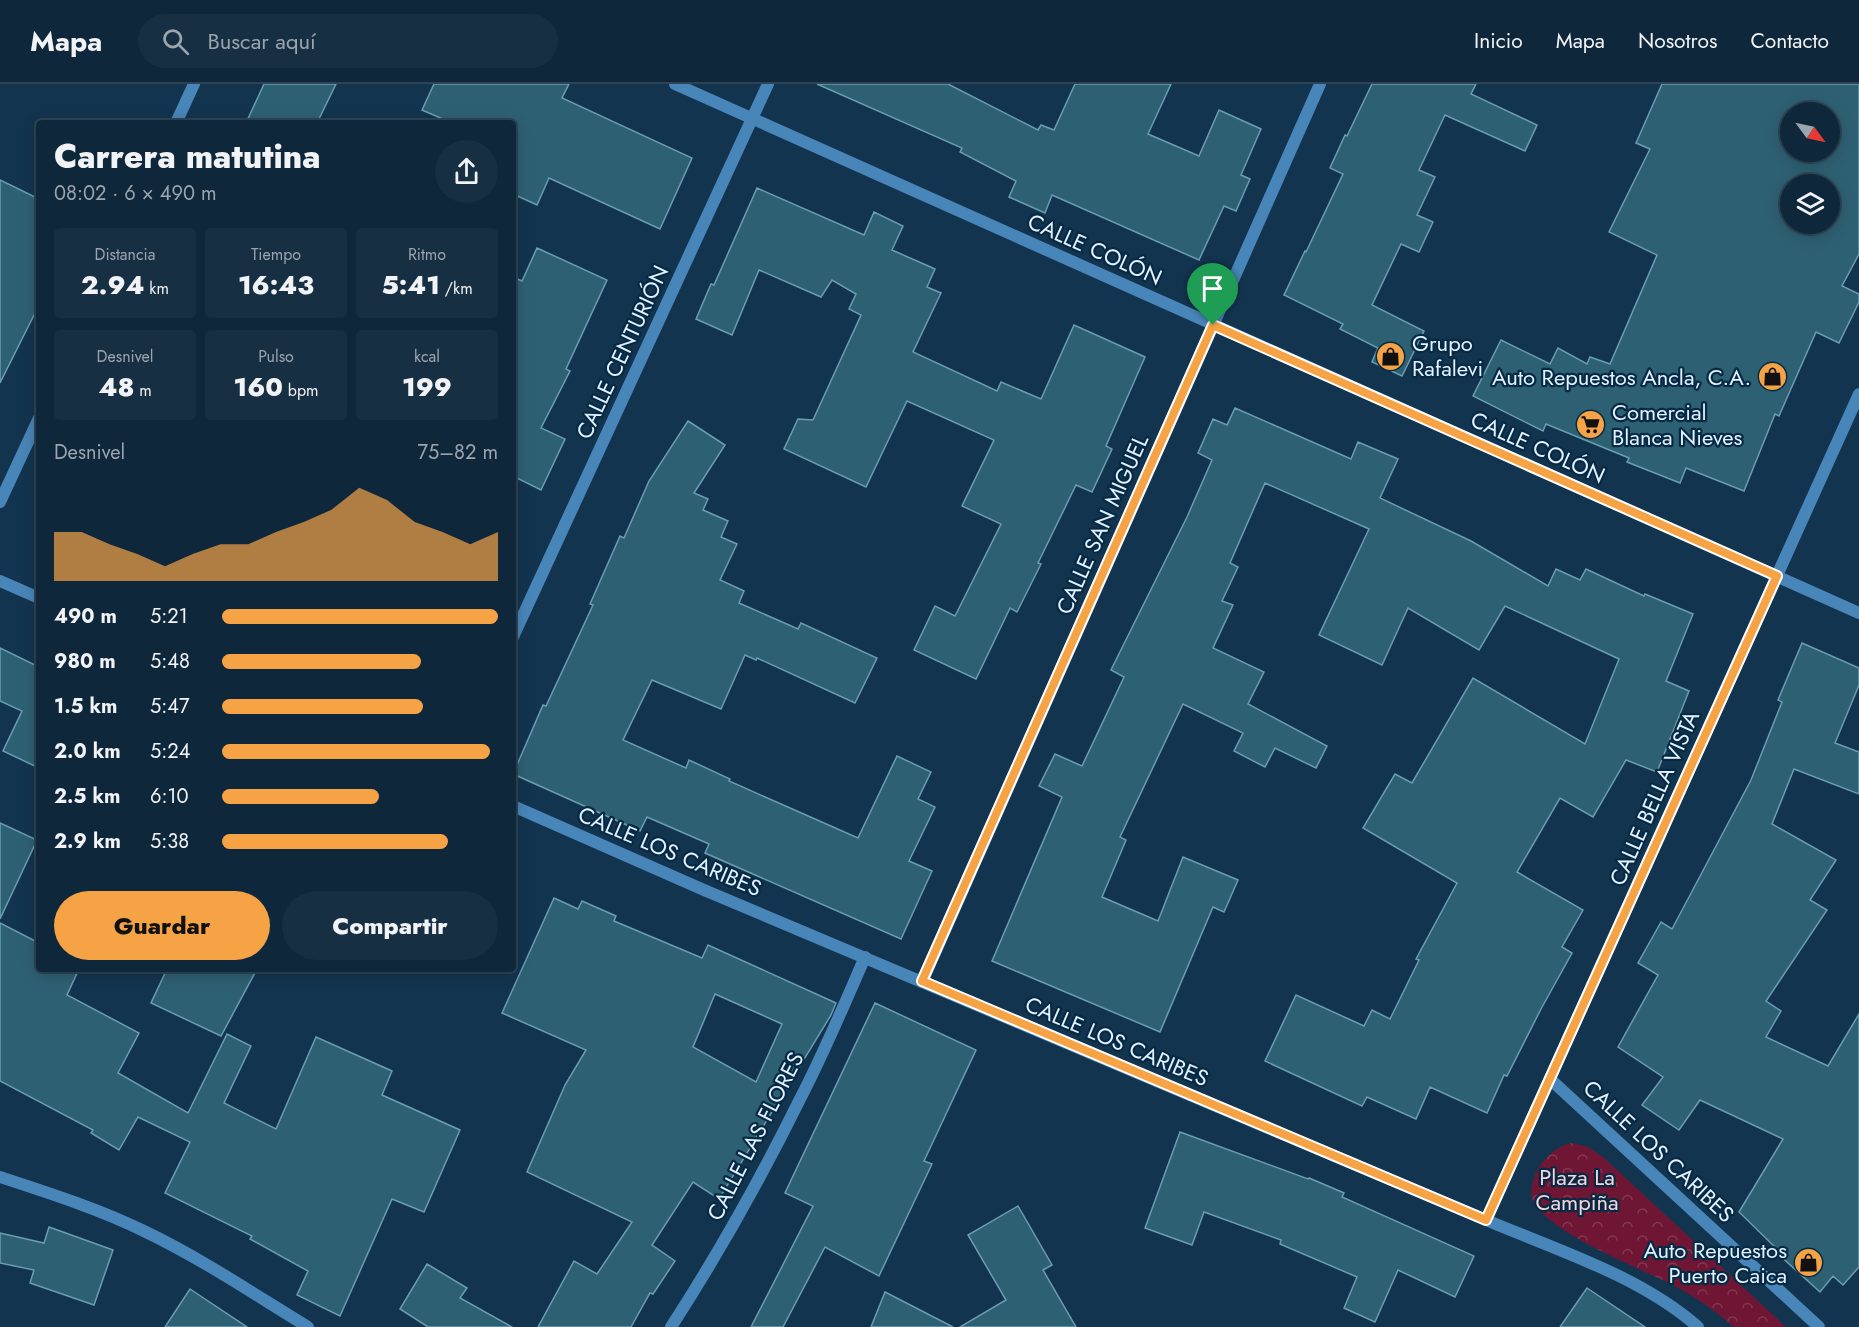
<!DOCTYPE html>
<html lang="es">
<meta charset="utf-8">
<style>
:root{--surface:#0e273b;--page:#172f42;--text:#f1f3f6;--muted:#9ba5af;--line:#2e4455;--accent:#f5a345}
body{margin:0;font-family:Jost,sans-serif;background:var(--page);color:var(--text);height:100vh;display:flex;flex-direction:column;font-size:22px;white-space:nowrap}
*{box-sizing:border-box;margin:0}
p{font-size:20px;color:var(--muted)}
.icon{flex:none;width:33px;height:33px;fill:none;stroke:currentColor;stroke-width:2;stroke-linecap:round;stroke-linejoin:round}
.map{position:relative;flex:1;overflow:hidden}
.drawer{position:absolute;left:36px;top:36px;width:480px;height:852px;display:flex;flex-direction:column;background:var(--surface);border-radius:6px;box-shadow:0 3px 15px #0003,0 0 0 2px var(--line)}
.drawer>*{flex:none}
.needle{width:39px;rotate:123deg}
.buttons{position:absolute;left:1780px;top:18px;display:grid;gap:12px}
.buttons a{display:grid;place-items:center;width:60px;height:60px;border-radius:50%;background:var(--surface);box-shadow:0 3px 15px #0003,0 0 0 2px var(--line);font-size:30px}
.pin{position:absolute;display:grid;place-items:center;width:51px;height:51px;color:#fff;margin:-62px -26px;border-radius:50% 50% 50% 0;rotate:-45deg;box-shadow:0 0 6px #0007}
.pin .icon{rotate:45deg}
.round{display:grid;place-items:center;flex:none;width:63px;height:63px;border-radius:32px;background:var(--page)}
.overview{display:flex;align-items:center;justify-content:space-between;height:102px;padding:0 18px}
h1{font-size:33px;font-weight:800;line-height:45px}
.stats{display:grid;grid-template-columns:repeat(3,1fr);gap:9px;height:102px;padding:6px 18px}
.stats div{display:grid;align-content:center;border-radius:6px;background:var(--page);text-align:center}
.stats b{font-size:26px;font-weight:800}
.stats small{font-size:16px;font-weight:400}
.stats p{font-size:16px}
.chart{height:168px;padding:12px 18px}
.chart p{display:flex;justify-content:space-between}
.chart svg{width:100%;height:108px;margin-top:6px;fill:var(--accent);opacity:.7}
.button{display:flex;gap:12px;margin-top:auto;padding:12px 18px}
.button a{flex:1;height:69px;border-radius:36px;background:var(--accent);color:#111;font-size:24px;font-weight:800;line-height:69px;text-align:center}
.button a+a{background:var(--page);color:var(--text)}
ul{padding:0 18px;list-style:none;font-size:20px}
li{display:grid;grid-template-columns:96px 72px 1fr;align-items:center;height:45px}
li i{height:15px;border-radius:8px;background:var(--accent)}
header{display:flex;align-items:center;gap:36px;box-sizing:border-box;height:84px;padding:0 30px;background:var(--surface);border-bottom:2px solid var(--line)}
header strong{font-size:28px}
nav{display:flex;gap:33px;margin-inline-start:auto;font-size:21px}
.search{width:420px;height:54px;background:var(--page);display:flex;align-items:center;gap:15px;box-sizing:border-box;padding:0 21px;border-radius:33px;color:var(--muted);font-size:22px}
.map>svg:first-child{display:block}
.park{fill:url(#park-crowns)}
.building{fill:#2e6073;stroke:#6a9db2;stroke-width:1.5;fill-rule:evenodd}
.lines{fill:none;stroke-linecap:round;stroke-linejoin:round}
.minor{stroke:#4885b8;stroke-width:12}
.tertiary{stroke:#4885b8;stroke-width:12}
.route-casing{stroke:#fff;stroke-width:12}
.route{stroke:#f5a345;stroke-width:8}
.labels{text-anchor:middle;stroke-width:4.5;stroke-linejoin:round;paint-order:stroke}
.street-label{font-size:22px;fill:#e2f1ff;stroke:#072a44}
.poi-label{font-size:22px;fill:#e2f1ff;stroke:#072a44;text-anchor:start}
.park-label{font-size:22px;fill:#f7d5db;stroke:#072a44}
</style>
<header>
<strong>Mapa</strong>
<div class="search"><svg class="icon" aria-label="search" viewBox="0 0 24 24"><circle cx="10" cy="10" r="6"/><path d="M15 15l6 6"/></svg>Buscar aquí</div>
<nav><a>Inicio</a><a>Mapa</a><a>Nosotros</a><a>Contacto</a></nav>
</header>
<div class="map">
<svg width="1859" height="1243" viewBox="0 0 1859 1243">
<defs>
<pattern id="park-crowns" width="20" height="18" patternUnits="userSpaceOnUse" patternTransform="scale(1.5)"><rect width="20" height="18" fill="#6f1634"/><path d="M2 6a3 3 0 1 1 6 0M12 15a3 3 0 1 1 6 0" fill="none" stroke="#833852"/></pattern>
</defs>
<rect width="100%" height="100%" fill="#13344f"/>
<path class="park" d="M 1572,1059 L 1588,1063 L 1603,1073 L 1786,1243 L 1733,1243 C 1715,1226 1695,1213 1673,1201 C 1639,1184 1549,1149 1533,1117 C 1529,1108 1533,1095 1537,1087 C 1545,1073 1556,1062 1572,1059 Z"/>
<g class="building">
<path d="M 264,0 L 336,0 L 317,39 L 246,39 Z"/>
<path d="M 434,0 L 569,0 L 562,14 L 692,74 L 660,145 L 549,94 L 537,121 L 513,110 L 513,39 L 452,39 L 422,26 Z"/>
<path d="M 817,0 L 948,0 L 1038,46 L 1041,41 L 1054,46 L 1075,0 L 1171,0 L 1148,50 L 1199,72 L 1219,26 L 1261,45 L 1241,91 L 1250,95 L 1236,127 L 1224,122 L 1199,176 L 1052,111 L 1045,129 L 1009,113 L 1016,97 L 960,68 L 962,64 Z"/>
<path d="M 1372,0 L 1476,0 L 1471,10 L 1537,41 L 1525,67 L 1445,31 L 1419,86 L 1435,93 L 1417,131 L 1433,138 L 1419,168 L 1401,160 L 1372,221 L 1424,247 L 1402,292 L 1372,278 L 1378,264 L 1340,245 L 1343,240 L 1284,211 L 1305,167 L 1306,168 L 1343,90 L 1330,84 L 1345,51 L 1347,52 Z"/>
<path d="M 1662,0 L 1859,0 L 1859,170 L 1842,202 L 1859,210 L 1859,218 L 1839,259 L 1816,248 L 1779,332 L 1775,330 L 1744,407 L 1686,384 L 1680,399 L 1627,378 L 1629,374 L 1546,340 L 1543,347 L 1473,312 L 1501,256 L 1550,280 L 1558,264 L 1587,280 L 1590,273 L 1610,280 L 1657,171 L 1609,148 L 1650,65 L 1636,59 ZM 1791,28 L 1830,28 L 1830,68 L 1791,68 ZM 1791,100 L 1830,100 L 1830,140 L 1791,140 Z"/>
<path d="M 0,96 L 39,115 L 39,221 L 0,299 Z"/>
<path d="M 757,104 L 864,151 L 874,128 L 903,142 L 892,166 L 935,185 L 927,203 L 941,209 L 913,268 L 997,307 L 1001,298 L 1041,315 L 1074,241 L 1145,273 L 1106,362 L 1112,365 L 1092,408 L 1076,401 L 1038,479 L 1041,480 L 1017,528 L 1010,524 L 976,595 L 914,566 L 935,522 L 955,532 L 1001,440 L 962,422 L 994,356 L 907,317 L 866,403 L 784,365 L 798,335 L 813,336 L 861,231 L 849,225 L 856,210 L 832,196 L 821,213 L 759,186 L 732,251 L 696,235 L 711,200 L 714,201 Z"/>
<path d="M 537,164 L 607,196 L 566,285 L 570,287 L 541,344 L 565,355 L 541,406 L 517,394 L 513,402 L 513,193 L 522,197 Z"/>
<path d="M 1235,324 L 1351,375 L 1358,358 L 1398,375 L 1380,414 L 1471,457 L 1548,502 L 1556,485 L 1580,496 L 1586,485 L 1644,512 L 1645,510 L 1693,530 L 1666,597 L 1689,607 L 1657,688 L 1626,676 L 1593,733 L 1560,714 L 1517,788 L 1583,826 L 1562,863 L 1572,869 L 1541,925 L 1507,992 L 1504,991 L 1487,1029 L 1430,1003 L 1416,1035 L 1367,1013 L 1362,1022 L 1265,977 L 1296,911 L 1364,942 L 1372,926 L 1390,935 L 1419,876 L 1416,875 L 1457,799 L 1363,744 L 1395,690 L 1412,699 L 1473,594 L 1585,660 L 1619,575 L 1505,522 L 1479,566 L 1408,524 L 1382,581 L 1319,551 L 1369,445 L 1265,399 L 1230,479 L 1238,483 L 1222,517 L 1233,521 L 1213,564 L 1264,588 L 1248,620 L 1327,662 L 1316,684 L 1275,664 L 1265,683 L 1234,667 L 1243,649 L 1183,620 L 1120,753 L 1126,756 L 1102,813 L 1158,837 L 1183,773 L 1238,796 L 1224,828 L 1213,823 L 1160,948 L 992,877 L 1062,713 L 1039,702 L 1055,670 L 1082,682 L 1124,593 L 1111,586 L 1187,433 L 1212,376 L 1198,369 L 1213,335 L 1227,341 Z"/>
<path d="M 688,337 L 725,361 L 694,409 L 708,415 L 703,426 L 728,437 L 721,453 L 737,460 L 720,496 L 744,507 L 739,519 L 798,545 L 801,539 L 877,574 L 855,619 L 757,574 L 756,576 L 745,571 L 721,625 L 652,596 L 623,656 L 686,684 L 689,676 L 730,695 L 729,697 L 858,754 L 897,672 L 931,688 L 918,715 L 935,723 L 909,777 L 932,787 L 901,855 L 705,769 L 709,760 L 647,733 L 640,747 L 513,690 L 543,621 L 546,622 L 593,521 L 590,520 L 620,452 L 624,454 L 649,397 Z"/>
<path d="M 1802,559 L 1859,584 L 1859,601 L 1835,659 L 1859,668 L 1859,710 L 1794,685 L 1772,740 L 1836,776 L 1810,816 L 1827,826 L 1766,917 L 1781,927 L 1766,953 L 1828,982 L 1859,930 L 1859,1183 L 1843,1201 L 1833,1192 L 1820,1208 L 1777,1169 L 1779,1167 L 1739,1128 L 1783,1055 L 1700,1016 L 1679,1046 L 1642,1021 L 1663,993 L 1618,963 L 1658,891 L 1638,879 L 1661,838 L 1672,845 L 1751,696 L 1782,618 L 1778,616 Z"/>
<path d="M 0,564 L 39,583 L 39,684 L 3,667 L 22,627 L 0,617 Z"/>
<path d="M 0,739 L 37,756 L 0,835 Z"/>
<path d="M 554,814 L 578,825 L 582,817 L 616,832 L 614,837 L 702,874 L 708,861 L 836,919 L 831,931 L 719,1115 L 693,1098 L 652,1161 L 675,1177 L 653,1210 L 650,1209 L 631,1243 L 538,1243 L 574,1177 L 597,1190 L 632,1138 L 527,1088 L 565,1001 L 586,966 L 502,929 ZM 715,910 L 782,940 L 756,998 L 693,963 Z"/>
<path d="M 0,839 L 39,859 L 39,885 L 79,885 L 67,911 L 139,949 L 118,989 L 188,1029 L 227,950 L 251,962 L 224,1019 L 276,1045 L 316,953 L 392,987 L 382,1011 L 460,1046 L 424,1128 L 392,1115 L 340,1232 L 297,1211 L 308,1187 L 250,1155 L 252,1152 L 165,1109 L 190,1058 L 138,1033 L 119,1066 L 91,1049 L 93,1046 L 0,997 Z"/>
<path d="M 167,885 L 257,885 L 221,952 L 151,919 Z"/>
<path d="M 875,919 L 976,966 L 924,1077 L 932,1080 L 879,1192 L 825,1163 L 783,1243 L 751,1243 L 813,1122 L 785,1109 Z"/>
<path d="M 1180,1048 L 1308,1095 L 1309,1094 L 1344,1109 L 1342,1113 L 1474,1172 L 1455,1213 L 1398,1186 L 1375,1238 L 1344,1224 L 1357,1193 L 1280,1160 L 1281,1156 L 1204,1128 L 1192,1161 L 1145,1144 Z"/>
<path d="M 1018,1122 L 1052,1181 L 1043,1186 L 1076,1243 L 960,1243 L 1006,1216 L 968,1151 Z"/>
<path d="M 49,1143 L 113,1166 L 94,1221 L 30,1199 L 34,1186 L 0,1179 L 0,1149 L 44,1159 Z"/>
<path d="M 427,1180 L 467,1204 L 460,1214 L 512,1243 L 428,1243 L 400,1225 Z"/>
<path d="M 1587,1204 L 1645,1243 L 1560,1243 Z"/>
<path d="M 190,1205 L 247,1243 L 165,1243 Z"/>
<path d="M 885,1208 L 953,1243 L 871,1243 Z"/>
</g>
<g class="lines">
<g class="minor">
<path d="M 675,0 L 1859,529"/>
<path d="M 176,39 L 194,0"/>
<path d="M 0,418 L 39,334"/>
<path d="M 0,497 L 39,514"/>
<path d="M 513,553 L 768,0"/>
<path d="M 513,722 L 704,806 L 1486,1136"/>
<path d="M 922,898 L 1320,0"/>
<path d="M 0,1093 C 49,1109 99,1125 146,1148 C 202,1175 254,1210 308,1243"/>
<path d="M 671,1243 C 719,1169 761,1094 800,1015 C 824,969 844,921 865,873"/>
</g>
<g class="tertiary">
<path d="M 1550,995 L 1819,1243"/>
<path d="M 1698,1243 C 1640,1192 1557,1166 1486,1136 L 1859,310"/>
</g>
</g>
<g class="lines">
<defs>
<path id="route" d="M 1213,241 L 1777,492 L 1486,1136 L 922,897 Z"/>
</defs>
<use href="#route" class="route-casing"/>
<use href="#route" class="route"/>
</g>
<defs>
<symbol id="shop-disc" viewBox="-11 -11 22 22"><circle r="9.5" fill="#f5a345" stroke="#072a44"/><path d="M-5-2.5h2.3a2.7 3.5 0 0 1 5.4 0H5L5.5 6h-11ZM-1.5-2.5h3a1.5 2.3 0 0 0-3 0Z" fill="#111"/></symbol>
<symbol id="supermarket-disc" viewBox="-11 -11 22 22"><circle r="9.5" fill="#f5a345" stroke="#072a44"/><path d="M-6-5.5h2.5l.6 2H6L4.5 2H-2.5L-4.4-4H-6ZM-1.5 3.2a1.3 1.3 0 1 0 .1 0ZM3 3.2a1.3 1.3 0 1 0 .1 0Z" fill="#111"/></symbol>
</defs>
<g fill-rule="evenodd">
<use href="#shop-disc" x="1374" y="256" width="33" height="33"/>
<use href="#shop-disc" x="1756" y="276" width="33" height="33"/>
<use href="#supermarket-disc" x="1574" y="324" width="33" height="33"/>
<use href="#shop-disc" x="1792" y="1162" width="33" height="33"/>
</g>
<g class="labels">
<g class="street-label">
<text transform="translate(1095 165) rotate(24)" y="8">CALLE COLÓN</text>
<text transform="translate(622 268) rotate(-65)" y="8">CALLE CENTURIÓN</text>
<text transform="translate(1538 363) rotate(24)" y="8">CALLE COLÓN</text>
<text transform="translate(1102 440) rotate(-66)" y="8">CALLE SAN MIGUEL</text>
<text transform="translate(1654 714) rotate(-66)" y="8">CALLE BELLA VISTA</text>
<text transform="translate(670 767) rotate(23)" y="8">CALLE LOS CARIBES</text>
<text transform="translate(1117 957) rotate(23)" y="8">CALLE LOS CARIBES</text>
<text transform="translate(755 1052) rotate(-63)" y="8">CALLE LAS FLORES</text>
<text transform="translate(1659 1067) rotate(43)" y="8">CALLE LOS CARIBES</text>
</g>
<g class="poi-label">
<text x="1412" y="267">Grupo<tspan x="1412" dy="25">Rafalevi</tspan></text>
<text x="1751" y="301" text-anchor="end">Auto Repuestos Ancla, C.A.</text>
<text x="1612" y="336">Comercial<tspan x="1612" dy="25">Blanca Nieves</tspan></text>
<text x="1787" y="1174" text-anchor="end">Auto Repuestos<tspan x="1787" dy="25">Puerto Caica</tspan></text>
</g>
<g class="park-label">
<text x="1577" y="1101">Plaza La<tspan x="1577" dy="25">Campiña</tspan></text>
</g>
</g>
</svg>
<div class="buttons">
<a><svg class="needle" viewBox="-14 -14 28 28"><path d="M0-13l5 13h-10z" fill="#e53935"/><path d="M0 13l5-13h-10z" fill="#9ba5af"/></svg></a>
<a><svg class="icon" aria-label="layers" viewBox="0 0 24 24"><path d="M12 4l9 5-9 5-9-5zM3 14l9 5 9-5"/></svg></a>
</div>
<div class="pin" style="left:1213px;top:241px;background:#1e9e55"><svg class="icon" aria-label="arrive" viewBox="0 0 24 24"><path d="M6 21V4h12l-3 4 3 4H6"/></svg></div>
<section class="drawer">
<div class="overview"><div><h1>Carrera matutina</h1><p>08:02 · 6 × 490 m</p></div><a class="round"><svg class="icon" aria-label="share" viewBox="0 0 24 24"><path d="M12 15V3M7 8l5-5 5 5M5 13v7h14v-7"/></svg></a></div>
<div class="stats">
<div><p>Distancia</p><b>2.94<small> km</small></b></div>
<div><p>Tiempo</p><b>16:43</b></div>
<div><p>Ritmo</p><b>5:41<small> /km</small></b></div>
</div>
<div class="stats">
<div><p>Desnivel</p><b>48<small> m</small></b></div>
<div><p>Pulso</p><b>160<small> bpm</small></b></div>
<div><p>kcal</p><b>199</b></div>
</div>
<div class="chart"><p><span>Desnivel</span>75–82 m</p>
<svg viewBox="0 0 160 44" preserveAspectRatio="none"><path d="M0 44V24L10 24L20 29L30 33L40 38L50 33L60 29L70 29L80 24L90 20L100 15L110 6L120 11L130 20L140 24L150 29L160 24V44z"/></svg>
</div>
<ul>
<li><b>490 m</b>5:21<i style="width:100%"></i></li>
<li><b>980 m</b>5:48<i style="width:72%"></i></li>
<li><b>1.5 km</b>5:47<i style="width:73%"></i></li>
<li><b>2.0 km</b>5:24<i style="width:97%"></i></li>
<li><b>2.5 km</b>6:10<i style="width:57%"></i></li>
<li><b>2.9 km</b>5:38<i style="width:82%"></i></li>
</ul>
<div class="button"><a>Guardar</a><a>Compartir</a></div>
</section>
</div>
